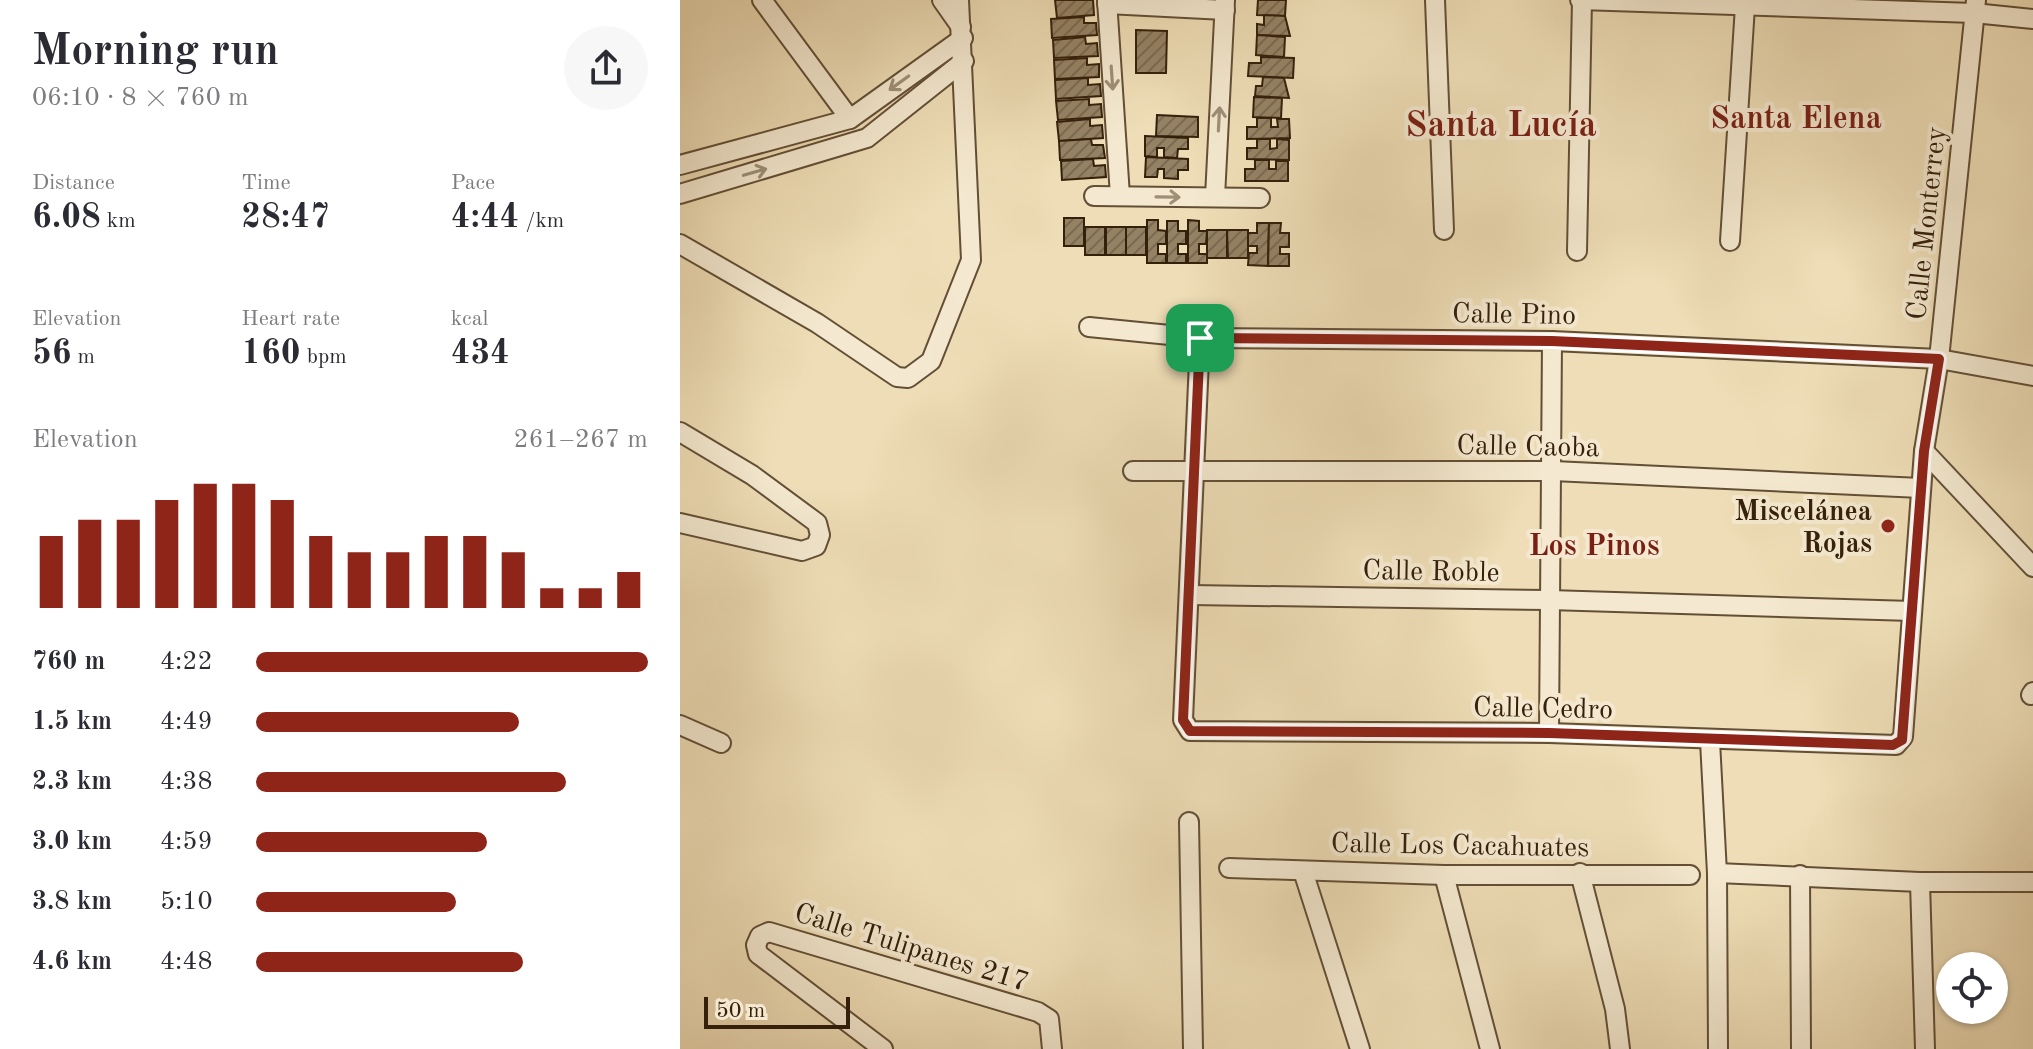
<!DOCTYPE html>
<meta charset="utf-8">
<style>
:root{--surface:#fff;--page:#f7f7f7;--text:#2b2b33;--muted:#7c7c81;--accent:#8f2418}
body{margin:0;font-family:"Old Standard TT",serif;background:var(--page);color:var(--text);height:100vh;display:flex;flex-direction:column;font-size:30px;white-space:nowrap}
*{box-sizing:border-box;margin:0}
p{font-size:26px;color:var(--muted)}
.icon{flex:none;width:44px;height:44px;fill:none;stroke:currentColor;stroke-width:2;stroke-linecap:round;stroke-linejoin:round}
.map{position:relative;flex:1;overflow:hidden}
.drawer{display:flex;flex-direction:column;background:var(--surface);width:680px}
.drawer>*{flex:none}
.fabs{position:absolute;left:1256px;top:952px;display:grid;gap:16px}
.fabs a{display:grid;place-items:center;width:72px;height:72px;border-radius:50%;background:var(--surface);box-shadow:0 2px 6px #0004;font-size:40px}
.scale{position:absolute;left:24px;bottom:20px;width:146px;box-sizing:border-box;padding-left:8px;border:4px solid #35200b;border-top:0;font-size:22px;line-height:28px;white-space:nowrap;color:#35200b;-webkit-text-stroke:6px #f4e9d0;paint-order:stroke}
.pin{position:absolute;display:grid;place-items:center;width:68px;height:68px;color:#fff;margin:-34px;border-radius:16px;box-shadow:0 4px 12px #0006}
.round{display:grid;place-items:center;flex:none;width:84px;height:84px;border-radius:42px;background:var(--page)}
.headline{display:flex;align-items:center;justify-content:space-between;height:136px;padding:0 32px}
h1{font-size:44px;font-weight:800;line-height:60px}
.stats{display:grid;grid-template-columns:repeat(3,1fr);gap:12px;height:136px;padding:8px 32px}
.stats div{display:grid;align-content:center}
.stats b{font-size:34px;font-weight:800}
.stats small{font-size:22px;font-weight:400}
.stats p{font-size:22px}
.chart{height:224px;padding:16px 32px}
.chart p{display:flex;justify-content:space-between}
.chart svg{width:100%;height:144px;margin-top:8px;stroke:var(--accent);stroke-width:6}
ul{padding:0 32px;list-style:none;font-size:26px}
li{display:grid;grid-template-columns:128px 96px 1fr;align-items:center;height:60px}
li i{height:20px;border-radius:10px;background:var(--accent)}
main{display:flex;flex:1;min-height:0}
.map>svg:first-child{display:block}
.building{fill:url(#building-hatch);stroke:#35200b;stroke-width:2}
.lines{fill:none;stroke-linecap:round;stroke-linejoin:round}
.minor-casing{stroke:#634f36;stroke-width:22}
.minor{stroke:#f4e9d0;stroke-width:18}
.oneway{stroke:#9e8f77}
.route-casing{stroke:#fff;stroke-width:16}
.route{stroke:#8f2418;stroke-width:10}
.poi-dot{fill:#8f2418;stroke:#f4e9d0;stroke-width:3}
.labels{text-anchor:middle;stroke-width:8;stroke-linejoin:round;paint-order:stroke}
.street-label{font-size:28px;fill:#35200b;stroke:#f4e9d0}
.poi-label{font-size:28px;font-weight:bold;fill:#35200b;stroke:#f4e9d0;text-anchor:end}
.neighbourhood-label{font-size:30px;font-weight:bold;fill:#7a1f14;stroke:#f4e9d0}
.quarter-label{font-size:32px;font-weight:bold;fill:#7a1f14;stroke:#f4e9d0}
.district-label{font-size:36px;font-weight:bold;fill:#7a1f14;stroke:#f4e9d0}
</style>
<main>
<section class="drawer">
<div class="headline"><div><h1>Morning run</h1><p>06:10 · 8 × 760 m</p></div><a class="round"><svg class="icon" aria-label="share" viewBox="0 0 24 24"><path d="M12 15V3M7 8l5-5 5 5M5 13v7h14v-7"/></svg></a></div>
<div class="stats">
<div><p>Distance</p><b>6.08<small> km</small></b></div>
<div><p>Time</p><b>28:47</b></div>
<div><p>Pace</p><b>4:44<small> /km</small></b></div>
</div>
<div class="stats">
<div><p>Elevation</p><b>56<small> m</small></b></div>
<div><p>Heart rate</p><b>160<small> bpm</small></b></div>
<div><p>kcal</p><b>434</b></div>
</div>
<div class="chart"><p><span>Elevation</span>261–267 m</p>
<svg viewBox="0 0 160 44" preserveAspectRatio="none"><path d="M5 44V22M15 44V17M25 44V17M35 44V11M45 44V6M55 44V6M65 44V11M75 44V22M85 44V27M95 44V27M105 44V22M115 44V22M125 44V27M135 44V38M145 44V38M155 44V33"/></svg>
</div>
<ul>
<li><b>760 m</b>4:22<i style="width:100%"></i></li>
<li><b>1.5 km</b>4:49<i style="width:67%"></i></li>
<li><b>2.3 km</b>4:38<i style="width:79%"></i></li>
<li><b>3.0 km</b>4:59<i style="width:59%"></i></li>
<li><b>3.8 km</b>5:10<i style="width:51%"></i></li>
<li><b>4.6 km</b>4:48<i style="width:68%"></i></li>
</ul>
</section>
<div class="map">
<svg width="1353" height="1049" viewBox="0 0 1353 1049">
<defs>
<pattern id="building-hatch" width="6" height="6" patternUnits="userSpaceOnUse" patternTransform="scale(2)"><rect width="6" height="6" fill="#958264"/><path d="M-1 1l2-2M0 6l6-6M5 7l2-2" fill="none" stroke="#7a6a51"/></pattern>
</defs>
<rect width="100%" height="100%" fill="#eeddb6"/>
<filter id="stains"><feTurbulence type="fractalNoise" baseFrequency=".0025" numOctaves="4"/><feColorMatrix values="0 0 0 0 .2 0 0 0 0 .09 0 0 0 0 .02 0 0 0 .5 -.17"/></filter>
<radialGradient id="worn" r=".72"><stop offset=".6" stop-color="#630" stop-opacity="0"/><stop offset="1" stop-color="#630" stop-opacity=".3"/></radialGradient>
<g class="building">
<path d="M 375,0 L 413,0 L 414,15 L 377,18 Z"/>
<path d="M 578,0 L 606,0 L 605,16 L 577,15 Z"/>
<path d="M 584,15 L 605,16 L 610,36 L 577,35 L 577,24 L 584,25 Z"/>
<path d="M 404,17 L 404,23 L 416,23 L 417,35 L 372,38 L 371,19 Z"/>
<path d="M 456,30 L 487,31 L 486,73 L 456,73 Z"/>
<path d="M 577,35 L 605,37 L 604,57 L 576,55 Z"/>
<path d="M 405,37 L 406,44 L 417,43 L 418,56 L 374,58 L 373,40 Z"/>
<path d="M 581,57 L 614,58 L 613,78 L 568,76 L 569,63 L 581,63 Z"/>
<path d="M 407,58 L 407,65 L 419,64 L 419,77 L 375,79 L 374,60 Z"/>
<path d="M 583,77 L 604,78 L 609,98 L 575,96 L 576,86 L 582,86 Z"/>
<path d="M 408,78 L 408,85 L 420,84 L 421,96 L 376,99 L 375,80 Z"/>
<path d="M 574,97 L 602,98 L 601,118 L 573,117 Z"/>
<path d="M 409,99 L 409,105 L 421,104 L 422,117 L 378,120 L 376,101 Z"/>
<path d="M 477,115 L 518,117 L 518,137 L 476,136 Z"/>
<path d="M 577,118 L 591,118 L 591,127 L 598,127 L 597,119 L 609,119 L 610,138 L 567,139 L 567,127 L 577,127 Z"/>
<path d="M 410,119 L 410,126 L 422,125 L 423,138 L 379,141 L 377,122 Z"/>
<path d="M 465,136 L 508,138 L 508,149 L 498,149 L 497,158 L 484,157 L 484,148 L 477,148 L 477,157 L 465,156 Z"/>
<path d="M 411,139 L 412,145 L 423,145 L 425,158 L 380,160 L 379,141 Z"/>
<path d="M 577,139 L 590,139 L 590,149 L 597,148 L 597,139 L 609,140 L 609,160 L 567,159 L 567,148 L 577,148 Z"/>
<path d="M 466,157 L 508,159 L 508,170 L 498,170 L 498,179 L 484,178 L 484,169 L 478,169 L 477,177 L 465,177 Z"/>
<path d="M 413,159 L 414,166 L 425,165 L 426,177 L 382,180 L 381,161 Z"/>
<path d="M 575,160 L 589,160 L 589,169 L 596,169 L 596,161 L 608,161 L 608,181 L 565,181 L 565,169 L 575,169 Z"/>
<rect x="384" y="218" width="20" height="28"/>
<path d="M 467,220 L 478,220 L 478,230 L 486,231 L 486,244 L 478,244 L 478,254 L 486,254 L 486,263 L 467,263 Z"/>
<path d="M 508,220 L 519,221 L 519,231 L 527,231 L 526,244 L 519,244 L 519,254 L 527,254 L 527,263 L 508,263 Z"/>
<path d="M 487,221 L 498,221 L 498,231 L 506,231 L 506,244 L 498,244 L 498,254 L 506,254 L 506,263 L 487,263 Z"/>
<path d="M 577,223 L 589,223 L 588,266 L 568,265 L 569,253 L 577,253 L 577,246 L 568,246 L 568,233 L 577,233 Z"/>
<path d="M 589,223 L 601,223 L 600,233 L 609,233 L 609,247 L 600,247 L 600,254 L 609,254 L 609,266 L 588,266 Z"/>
<rect x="405" y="227" width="20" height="28"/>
<rect x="426" y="227" width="20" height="28"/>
<rect x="446" y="227" width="20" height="28"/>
<rect x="527" y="230" width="20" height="28"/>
<path d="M 547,230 L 568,230 L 568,258 L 548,258 Z"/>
</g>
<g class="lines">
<defs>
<g id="minor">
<path d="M 82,0 L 170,119"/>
<path d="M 262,0 L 281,27"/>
<path d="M 427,0 L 440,196"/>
<path d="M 755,0 L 764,230"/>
<path d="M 900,0 L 1294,13 L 1353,19"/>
<path d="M 427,4 L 545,10"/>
<path d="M 0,165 L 170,119 L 283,38"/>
<path d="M 0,194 L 187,138 L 284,61"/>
<path d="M 414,196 L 580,198"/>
<path d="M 535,197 L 545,0"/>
<path d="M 1050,241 L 1065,6"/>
<path d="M 0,244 L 137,323 L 217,377 L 228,378 L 251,361 L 291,260 L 279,0"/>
<path d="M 897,251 L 902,0"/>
<path d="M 409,327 L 520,338 L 872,341 L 1259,359 L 1353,376"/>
<path d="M 520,338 L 503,720 L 510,731 L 869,733 L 1216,745 L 1223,737 L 1244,451 L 1259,359 L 1296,0"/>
<path d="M 0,432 L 72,475 L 137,523 L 140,535 L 136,546 L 122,551 L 0,523"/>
<path d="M 1244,451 L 1353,567"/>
<path d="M 453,471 L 873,471 L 1241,488"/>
<path d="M 510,595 L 869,600 L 1232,611"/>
<path d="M 1351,695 L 1353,692"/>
<path d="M 0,725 L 41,743"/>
<path d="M 869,733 L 872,341"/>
<path d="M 1030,741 L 1037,873 L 1038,1049"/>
<path d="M 509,822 L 513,1049"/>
<path d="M 549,868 L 764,875 L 1010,875"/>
<path d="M 623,871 L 680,1049"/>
<path d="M 900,873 L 935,1009 L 940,1049"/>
<path d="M 1037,873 L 1240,882 L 1353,882"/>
<path d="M 764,875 L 810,1049"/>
<path d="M 1120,875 L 1121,1049"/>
<path d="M 1240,882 L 1245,1049"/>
<path d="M 203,1049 L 78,954 L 76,945 L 80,936 L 89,932 L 358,1012 L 369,1019 L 372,1049"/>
</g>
</defs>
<use href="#minor" class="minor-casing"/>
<use href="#minor" class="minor"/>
</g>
<defs><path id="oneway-shaft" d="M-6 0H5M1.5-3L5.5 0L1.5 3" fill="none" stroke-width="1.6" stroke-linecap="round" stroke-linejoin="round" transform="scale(2)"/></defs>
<g class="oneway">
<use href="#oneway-shaft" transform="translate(432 78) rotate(86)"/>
<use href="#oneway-shaft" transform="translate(219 83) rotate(144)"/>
<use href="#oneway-shaft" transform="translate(539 119) rotate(-87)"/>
<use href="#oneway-shaft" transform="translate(75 172) rotate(-16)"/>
<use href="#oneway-shaft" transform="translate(488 197) rotate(1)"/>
</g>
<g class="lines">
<defs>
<path id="route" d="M 520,338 L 872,341 L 1259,359 L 1244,451 L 1222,740 L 1213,745 L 869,733 L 510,731 L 503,720 Z"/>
</defs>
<use href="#route" class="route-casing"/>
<use href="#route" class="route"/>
</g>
<circle class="poi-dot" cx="1208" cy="526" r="8"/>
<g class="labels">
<g class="street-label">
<text transform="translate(1245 223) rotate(-84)" y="10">Calle Monterrey</text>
<text transform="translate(834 313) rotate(1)" y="10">Calle Pino</text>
<text transform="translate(848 445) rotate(1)" y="10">Calle Caoba</text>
<text transform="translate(751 570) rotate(1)" y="10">Calle Roble</text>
<text transform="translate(863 707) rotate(1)" y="10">Calle Cedro</text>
<text transform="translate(780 844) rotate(1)" y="10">Calle Los Cacahuates</text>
<text transform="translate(232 946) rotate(17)" y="10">Calle Tulipanes 217</text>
</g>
<g class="poi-label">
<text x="1192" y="520">Miscelánea<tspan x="1192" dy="32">Rojas</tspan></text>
</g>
<g class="neighbourhood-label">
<text x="914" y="555">Los Pinos</text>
</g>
<g class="quarter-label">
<text x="1116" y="128">Santa Elena</text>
</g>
<g class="district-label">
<text x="821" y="136">Santa Lucía</text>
</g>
</g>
<rect width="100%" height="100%" filter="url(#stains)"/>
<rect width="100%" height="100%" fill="url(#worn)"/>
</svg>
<div class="fabs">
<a><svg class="icon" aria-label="locate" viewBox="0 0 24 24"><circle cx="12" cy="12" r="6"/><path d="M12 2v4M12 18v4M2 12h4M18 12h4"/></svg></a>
</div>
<div class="scale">50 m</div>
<div class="pin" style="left:520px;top:338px;background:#1e9e55"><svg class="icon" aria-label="arrive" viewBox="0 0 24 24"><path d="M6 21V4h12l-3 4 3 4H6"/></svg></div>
</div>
</main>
